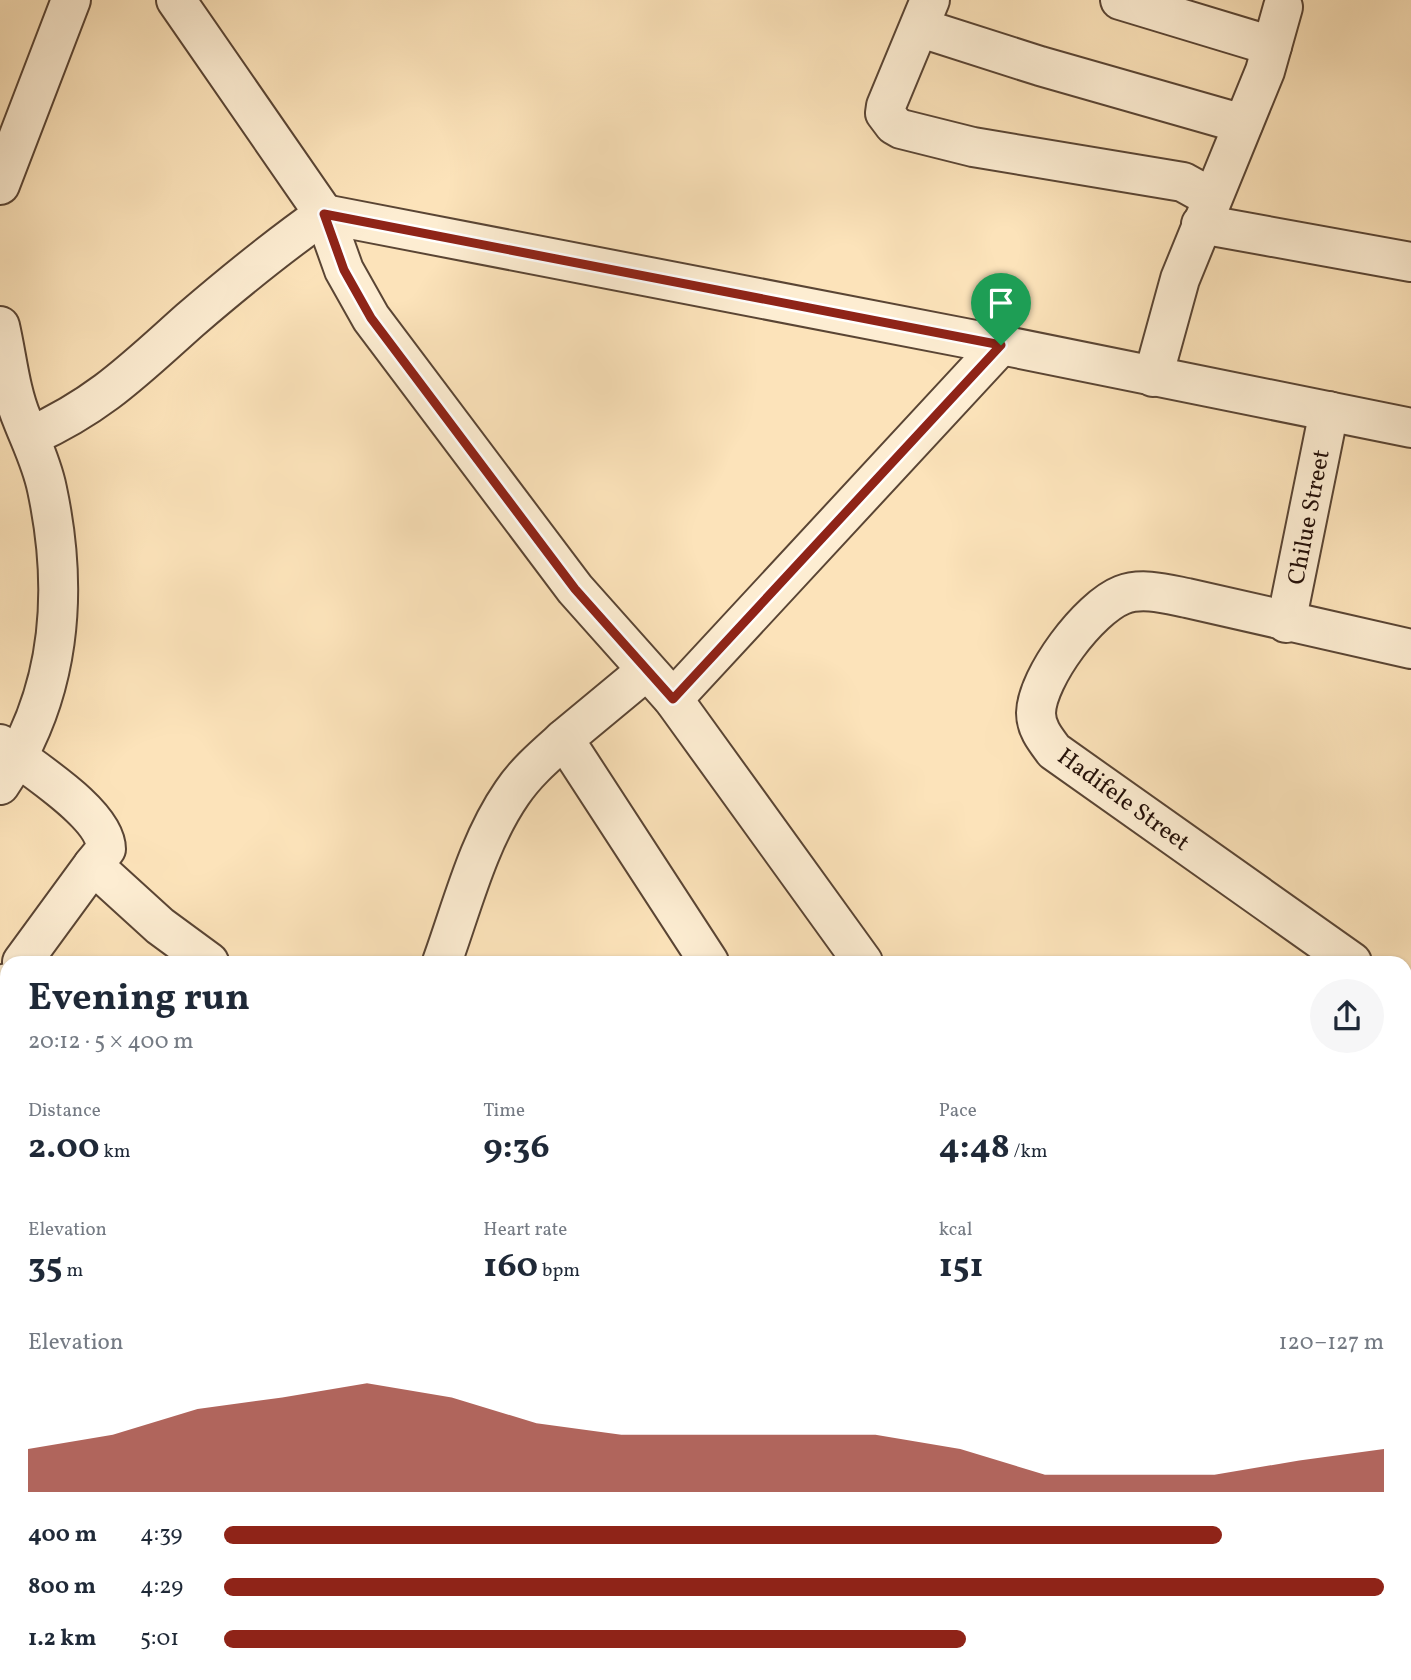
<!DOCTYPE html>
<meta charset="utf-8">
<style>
:root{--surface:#fff;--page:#f6f6f7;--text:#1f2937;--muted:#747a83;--accent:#8f2418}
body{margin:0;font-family:Vollkorn,serif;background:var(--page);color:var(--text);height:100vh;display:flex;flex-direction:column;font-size:26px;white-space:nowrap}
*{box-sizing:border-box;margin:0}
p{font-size:23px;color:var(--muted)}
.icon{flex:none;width:38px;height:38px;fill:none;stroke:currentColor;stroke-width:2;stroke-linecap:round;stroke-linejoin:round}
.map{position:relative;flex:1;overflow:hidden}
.details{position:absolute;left:0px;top:956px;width:1412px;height:724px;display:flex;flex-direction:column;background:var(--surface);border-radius:21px 21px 0 0;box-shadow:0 2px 5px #0004}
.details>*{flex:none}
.pin{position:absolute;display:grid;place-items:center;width:60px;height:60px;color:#fff;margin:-72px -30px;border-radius:50% 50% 50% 0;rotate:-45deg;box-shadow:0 0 7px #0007}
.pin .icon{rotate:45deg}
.round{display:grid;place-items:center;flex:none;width:74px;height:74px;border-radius:37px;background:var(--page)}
.summary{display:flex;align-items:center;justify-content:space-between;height:119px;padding:0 28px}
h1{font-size:38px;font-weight:700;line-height:52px}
.metrics{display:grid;grid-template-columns:repeat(3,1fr);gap:10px;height:119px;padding:7px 28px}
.metrics div{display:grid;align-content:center}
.metrics b{font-size:35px;font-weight:700}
.metrics small{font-size:19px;font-weight:400}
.metrics p{font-size:19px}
.chart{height:196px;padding:14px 28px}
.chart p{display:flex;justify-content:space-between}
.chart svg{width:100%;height:126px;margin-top:7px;fill:var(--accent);opacity:.7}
ul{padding:0 28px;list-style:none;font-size:23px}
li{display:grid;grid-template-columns:112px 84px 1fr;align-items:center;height:52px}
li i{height:18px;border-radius:9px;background:var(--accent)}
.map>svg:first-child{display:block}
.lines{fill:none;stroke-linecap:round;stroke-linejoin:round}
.minor-casing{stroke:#5a4534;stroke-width:42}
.minor{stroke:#fdedd2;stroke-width:38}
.route-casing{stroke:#fff;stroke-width:14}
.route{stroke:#8f2418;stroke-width:9}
.labels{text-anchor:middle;stroke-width:6;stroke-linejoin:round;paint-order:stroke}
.street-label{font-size:24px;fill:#241008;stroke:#fdedd2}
</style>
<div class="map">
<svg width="1411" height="1680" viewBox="0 0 1411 1680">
<rect width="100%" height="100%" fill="#fce3ba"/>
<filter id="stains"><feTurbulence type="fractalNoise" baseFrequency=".00286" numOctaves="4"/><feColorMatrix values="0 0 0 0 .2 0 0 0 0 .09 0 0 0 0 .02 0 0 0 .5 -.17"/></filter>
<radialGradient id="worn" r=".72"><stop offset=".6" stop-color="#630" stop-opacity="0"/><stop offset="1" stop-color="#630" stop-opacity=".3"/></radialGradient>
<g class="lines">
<defs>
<g id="minor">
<path d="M 176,0 L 324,214 L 344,270 L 371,318 L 575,589 L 673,699 L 863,962"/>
<path d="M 930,0 L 886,106 L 885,113 L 894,125 L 901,129 L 973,147 L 1183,182 L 1212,198"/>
<path d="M 1120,0 L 1272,46"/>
<path d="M 921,28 L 1040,66 L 1243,124"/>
<path d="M 0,185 L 71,0"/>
<path d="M 1201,224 L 1411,262"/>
<path d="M 0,326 C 7,356 10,391 22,419 C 31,442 42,464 47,489 C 69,592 61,696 0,785"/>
<path d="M 1153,377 L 1180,279 L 1265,71 L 1283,7"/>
<path d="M 31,436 C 100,405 135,369 190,320 C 233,283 277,247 324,214 L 1001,345 L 1411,428"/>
<path d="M 1286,623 L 1329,411"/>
<path d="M 646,671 L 564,739 L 709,962"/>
<path d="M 673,699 L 1001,345"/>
<path d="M 0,744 C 27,766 106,813 106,849 L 93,865"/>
<path d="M 22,962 L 93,865 L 160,926 L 209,962"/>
<path d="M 442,962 C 462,907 478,842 512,793 C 526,772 545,756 564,739"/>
<path d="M 1352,962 L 1054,751 C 1045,739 1036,728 1036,713 C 1037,677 1089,608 1122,595 C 1142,587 1167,594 1187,598 L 1411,649"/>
<path d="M 0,992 L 7,983"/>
<path d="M 1405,1000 L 1411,1004"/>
<path d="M 1405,1065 L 1411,1056"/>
<path d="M 0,1068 L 7,1074"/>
<path d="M 0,1222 L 7,1213"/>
<path d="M 0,1386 L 7,1380"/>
<path d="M 1405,1469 L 1411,1472"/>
<path d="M 0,1536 L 7,1531"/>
<path d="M 711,1673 L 717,1680"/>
<path d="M 1023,1673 L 1028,1680"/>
<path d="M 1143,1673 L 1149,1680"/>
<path d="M 1244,1673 L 1249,1680"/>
<path d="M 9,1680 L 18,1673"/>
<path d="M 217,1680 L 227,1673"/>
<path d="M 432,1680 L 442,1673"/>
<path d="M 642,1680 L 651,1673"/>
<path d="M 1345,1680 L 1353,1673"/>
</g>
</defs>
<use href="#minor" class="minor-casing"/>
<use href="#minor" class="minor"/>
</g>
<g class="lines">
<defs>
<path id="route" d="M 324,214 L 1001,345 L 673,699 L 575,589 L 371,318 L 344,270 Z"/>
</defs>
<use href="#route" class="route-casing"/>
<use href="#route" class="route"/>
</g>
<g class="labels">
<g class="street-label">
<text transform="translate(1308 517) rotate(-79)" y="8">Chilue Street</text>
<text transform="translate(1124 799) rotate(36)" y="8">Hadifele Street</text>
</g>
</g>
<rect width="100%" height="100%" filter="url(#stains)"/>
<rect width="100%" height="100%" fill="url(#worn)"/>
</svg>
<div class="pin" style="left:1001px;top:345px;background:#1e9e55"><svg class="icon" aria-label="arrive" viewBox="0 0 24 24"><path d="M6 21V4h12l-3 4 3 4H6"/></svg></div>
<section class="details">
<div class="summary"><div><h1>Evening run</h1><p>20:12 · 5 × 400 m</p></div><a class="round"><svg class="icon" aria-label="share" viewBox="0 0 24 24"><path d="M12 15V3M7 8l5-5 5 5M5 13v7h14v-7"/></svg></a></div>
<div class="metrics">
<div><p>Distance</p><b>2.00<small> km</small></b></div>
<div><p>Time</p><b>9:36</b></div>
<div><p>Pace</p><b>4:48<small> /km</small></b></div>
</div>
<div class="metrics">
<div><p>Elevation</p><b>35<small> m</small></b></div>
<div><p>Heart rate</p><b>160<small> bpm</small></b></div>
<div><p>kcal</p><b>151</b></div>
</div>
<div class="chart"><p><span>Elevation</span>120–127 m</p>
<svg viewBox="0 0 160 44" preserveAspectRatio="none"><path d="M0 44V29L10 24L20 15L30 11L40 6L50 11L60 20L70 24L80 24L90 24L100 24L110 29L120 38L130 38L140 38L150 33L160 29V44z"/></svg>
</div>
<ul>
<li><b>400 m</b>4:39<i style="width:86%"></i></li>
<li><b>800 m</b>4:29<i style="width:100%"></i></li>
<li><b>1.2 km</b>5:01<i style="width:64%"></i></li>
</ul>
</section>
</div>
